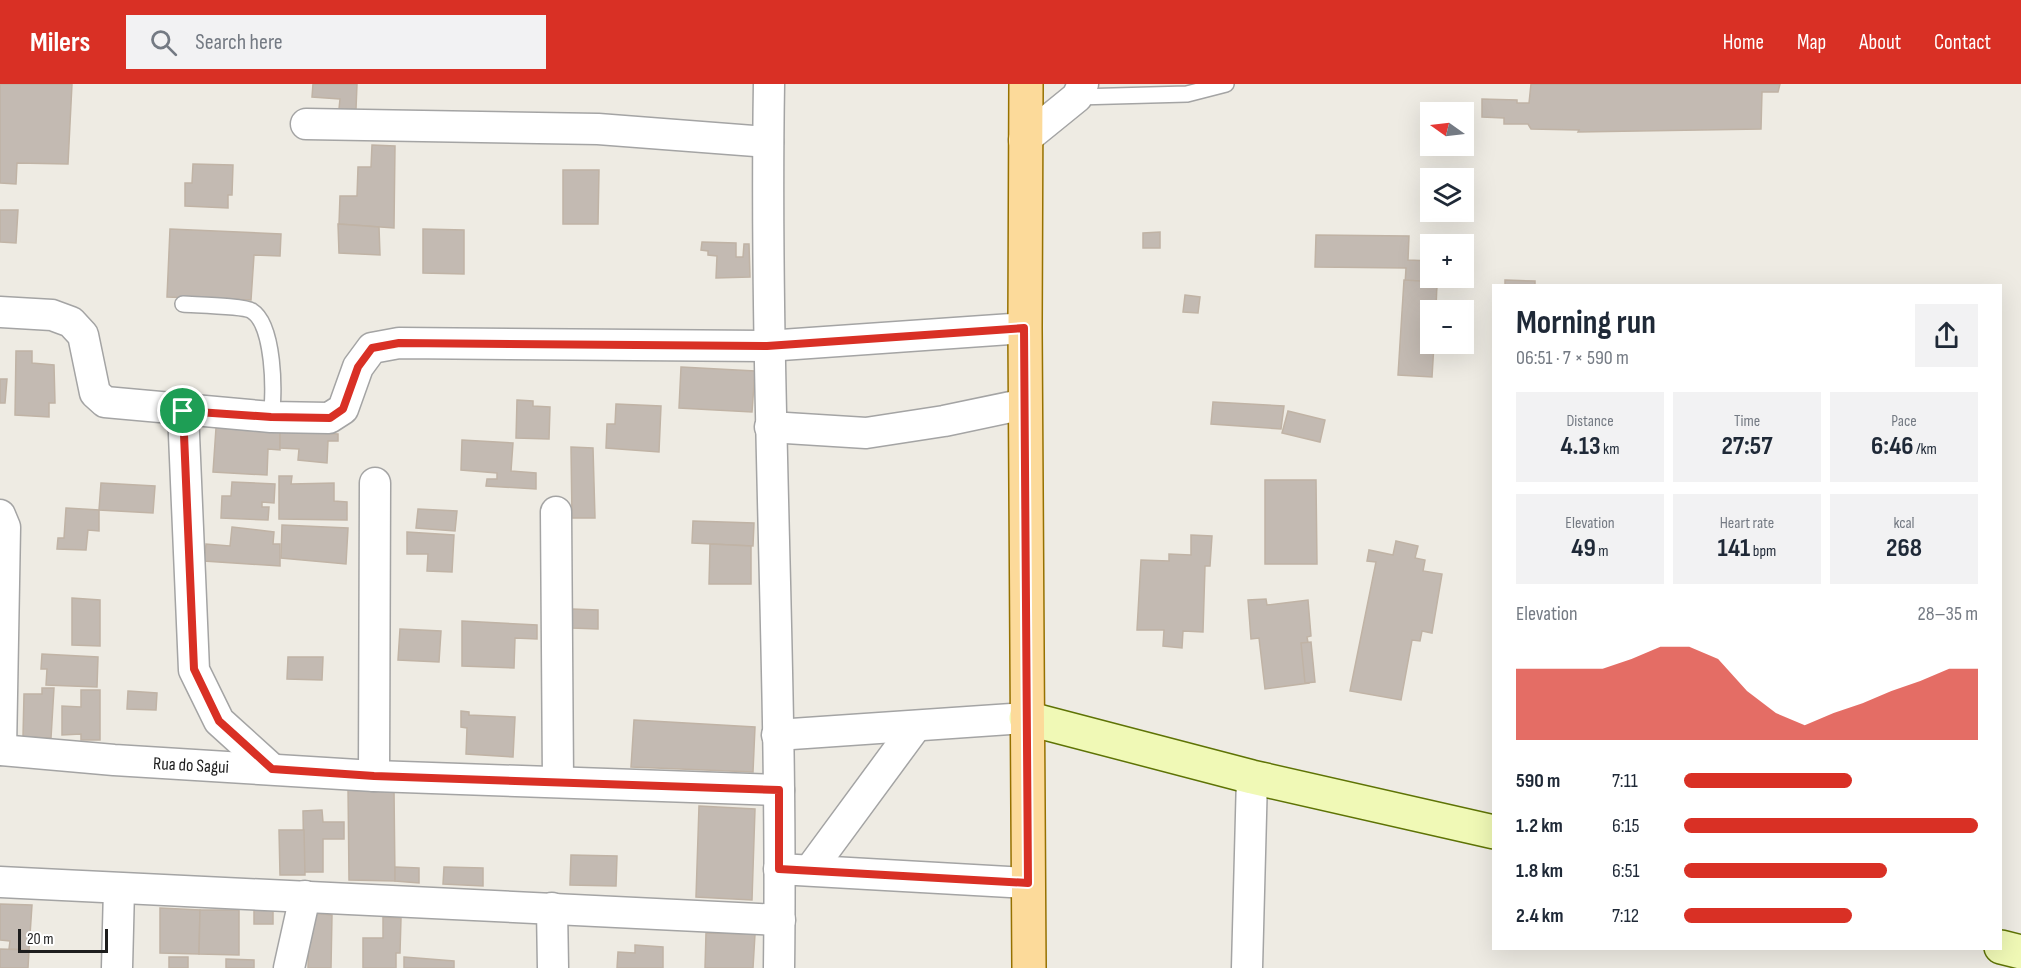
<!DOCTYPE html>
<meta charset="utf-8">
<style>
:root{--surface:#fff;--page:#f2f2f3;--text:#1f2937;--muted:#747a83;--accent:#d93025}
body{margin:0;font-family:"Sofia Sans Condensed",sans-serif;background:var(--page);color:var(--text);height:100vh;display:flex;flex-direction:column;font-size:22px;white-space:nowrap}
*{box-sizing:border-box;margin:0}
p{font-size:20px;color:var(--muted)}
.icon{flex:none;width:33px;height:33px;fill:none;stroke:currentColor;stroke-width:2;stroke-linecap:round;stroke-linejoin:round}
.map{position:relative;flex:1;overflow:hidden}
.drawer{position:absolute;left:1492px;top:200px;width:510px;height:666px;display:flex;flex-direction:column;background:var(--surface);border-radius:0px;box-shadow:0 6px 24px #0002}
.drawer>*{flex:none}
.needle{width:39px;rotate:284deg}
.controls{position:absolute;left:1420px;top:18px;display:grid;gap:12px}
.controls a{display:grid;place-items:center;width:54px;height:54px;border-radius:0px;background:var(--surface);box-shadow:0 6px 24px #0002;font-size:30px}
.scale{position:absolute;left:18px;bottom:15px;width:90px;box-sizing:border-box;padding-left:6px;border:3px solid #1d1d1d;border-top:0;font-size:16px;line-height:21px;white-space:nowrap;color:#1d1d1d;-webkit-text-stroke:4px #fff;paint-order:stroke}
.pin{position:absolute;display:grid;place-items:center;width:51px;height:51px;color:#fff;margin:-26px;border:3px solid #fff;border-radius:50%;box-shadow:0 2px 6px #0007}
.round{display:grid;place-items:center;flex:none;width:63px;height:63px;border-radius:0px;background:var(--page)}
.headline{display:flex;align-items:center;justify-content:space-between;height:102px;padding:0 24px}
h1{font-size:33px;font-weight:700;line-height:45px}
.stats{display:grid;grid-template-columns:repeat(3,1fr);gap:9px;height:102px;padding:6px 24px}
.stats div{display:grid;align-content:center;border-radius:0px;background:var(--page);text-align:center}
.stats b{font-size:26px;font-weight:700}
.stats small{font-size:16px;font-weight:400}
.stats p{font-size:16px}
.chart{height:168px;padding:12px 24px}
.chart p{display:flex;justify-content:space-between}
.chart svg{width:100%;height:108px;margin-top:6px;fill:var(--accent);opacity:.7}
ul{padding:0 24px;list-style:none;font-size:20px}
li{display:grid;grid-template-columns:96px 72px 1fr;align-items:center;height:45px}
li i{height:15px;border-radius:8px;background:var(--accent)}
header{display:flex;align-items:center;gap:36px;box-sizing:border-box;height:84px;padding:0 30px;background:var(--accent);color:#fff}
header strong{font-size:28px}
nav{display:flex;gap:33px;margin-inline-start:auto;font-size:21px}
.search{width:420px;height:54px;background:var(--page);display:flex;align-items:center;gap:15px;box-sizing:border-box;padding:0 21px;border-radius:0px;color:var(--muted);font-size:22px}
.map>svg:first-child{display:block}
.building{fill:#c3bab2;stroke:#c0b3a5;stroke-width:1.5}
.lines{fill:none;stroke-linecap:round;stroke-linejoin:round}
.lane-casing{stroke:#a4a4a4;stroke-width:18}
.street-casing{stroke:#a4a4a4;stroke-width:33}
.secondary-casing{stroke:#5e7305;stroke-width:36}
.primary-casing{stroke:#967100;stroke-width:36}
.lane{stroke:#fff;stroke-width:15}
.street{stroke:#fff;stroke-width:30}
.secondary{stroke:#f0f9b6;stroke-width:33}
.primary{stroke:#fcda9a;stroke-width:33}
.route-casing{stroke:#fff;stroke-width:12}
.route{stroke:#d93025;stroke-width:8}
.labels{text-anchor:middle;stroke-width:4.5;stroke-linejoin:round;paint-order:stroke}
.street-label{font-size:18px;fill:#1d1d1d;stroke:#fff}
</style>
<header>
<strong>Milers</strong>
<div class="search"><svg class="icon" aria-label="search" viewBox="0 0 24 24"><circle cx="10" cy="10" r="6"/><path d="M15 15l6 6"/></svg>Search here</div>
<nav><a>Home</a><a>Map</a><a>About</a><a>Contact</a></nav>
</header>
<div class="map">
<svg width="2021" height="884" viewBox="0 0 2021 884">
<rect width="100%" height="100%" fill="#eeebe3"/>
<g class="building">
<path d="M 0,0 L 72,0 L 68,80 L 17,79 L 16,100 L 0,99 Z"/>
<path d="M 313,0 L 357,0 L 356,25 L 339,25 L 340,15 L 312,13 Z"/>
<path d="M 1531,0 L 1780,0 L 1778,8 L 1762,8 L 1761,45 L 1578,48 L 1579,46 L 1531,45 L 1528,40 L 1504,40 L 1504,34 L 1482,33 L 1482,15 L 1517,16 L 1517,19 L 1529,19 Z"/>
<path d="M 372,61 L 395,62 L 394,144 L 339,140 L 340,112 L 357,112 L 358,83 L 371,83 Z"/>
<path d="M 193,80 L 233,81 L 232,111 L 228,111 L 228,124 L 185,122 L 185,99 L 192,99 Z"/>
<path d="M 563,86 L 599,86 L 598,140 L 563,140 Z"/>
<path d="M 0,126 L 18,126 L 16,159 L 0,158 Z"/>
<path d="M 338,140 L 379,143 L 380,171 L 339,169 Z"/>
<path d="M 170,145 L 281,150 L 280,172 L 254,171 L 251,216 L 167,213 Z"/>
<path d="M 423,145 L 464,146 L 464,190 L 423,189 Z"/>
<path d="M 1160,148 L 1160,164 L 1143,164 L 1143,149 Z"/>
<path d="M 1316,151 L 1409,152 L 1408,176 L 1431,177 L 1431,194 L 1442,194 L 1442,200 L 1437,200 L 1435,219 L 1404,218 L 1406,184 L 1315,183 Z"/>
<path d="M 702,158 L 736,159 L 736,173 L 743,173 L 744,160 L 749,160 L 750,193 L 716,194 L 717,172 L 708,171 L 708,167 L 701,166 Z"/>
<path d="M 1404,196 L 1437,198 L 1436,226 L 1431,226 L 1431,260 L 1434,260 L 1432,293 L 1398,291 Z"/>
<path d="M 1505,196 L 1535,197 L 1535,201 L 1505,201 Z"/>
<path d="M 1185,211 L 1200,213 L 1198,229 L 1183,228 Z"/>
<path d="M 16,267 L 32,267 L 32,279 L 54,281 L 55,319 L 49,319 L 49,333 L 15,331 Z"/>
<path d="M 681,283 L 755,287 L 752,328 L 679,324 Z"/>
<path d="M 0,295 L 7,295 L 5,319 L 0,319 Z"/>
<path d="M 517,316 L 533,317 L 533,322 L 550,323 L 549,355 L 516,354 Z"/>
<path d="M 1213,318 L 1284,322 L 1281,345 L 1211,340 Z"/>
<path d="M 616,320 L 661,322 L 659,368 L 606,364 L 607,340 L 615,340 Z"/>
<path d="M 1288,327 L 1325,336 L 1320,358 L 1282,349 Z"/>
<path d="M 216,344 L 280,347 L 280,366 L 268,365 L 267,391 L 213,388 Z"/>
<path d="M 280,347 L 338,350 L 338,357 L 328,357 L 327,379 L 298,376 L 299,365 L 280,364 Z"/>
<path d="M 462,356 L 513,359 L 511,387 L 536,389 L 536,405 L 486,402 L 487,395 L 497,395 L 497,389 L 461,386 Z"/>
<path d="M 571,363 L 593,364 L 595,434 L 572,434 Z"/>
<path d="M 279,392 L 292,392 L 291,400 L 334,399 L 334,417 L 347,418 L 347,436 L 279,435 Z"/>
<path d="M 1265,396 L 1316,396 L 1317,480 L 1265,480 Z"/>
<path d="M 232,398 L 275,400 L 274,419 L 262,418 L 262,423 L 269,423 L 268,436 L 221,434 L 222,412 L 231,412 Z"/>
<path d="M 101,399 L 155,402 L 153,429 L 99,426 Z"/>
<path d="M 66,424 L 99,426 L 99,447 L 88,446 L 86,466 L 57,465 L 58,454 L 64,454 Z"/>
<path d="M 418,425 L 457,427 L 455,447 L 416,444 Z"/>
<path d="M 693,437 L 754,439 L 753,462 L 692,459 Z"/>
<path d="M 282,441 L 348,444 L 346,480 L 281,474 Z"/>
<path d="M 232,443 L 274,448 L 273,460 L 280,460 L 280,482 L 204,477 L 206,460 L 230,462 Z"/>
<path d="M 407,448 L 454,451 L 452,488 L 427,487 L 428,470 L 407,470 Z"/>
<path d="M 1191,451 L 1212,452 L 1210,482 L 1205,482 L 1203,548 L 1183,547 L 1182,564 L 1163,562 L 1164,546 L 1137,546 L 1141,476 L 1169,477 L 1169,470 L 1191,471 Z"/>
<path d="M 1396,457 L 1418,462 L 1415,474 L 1425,476 L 1423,487 L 1442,490 L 1432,549 L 1422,547 L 1420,557 L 1412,556 L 1401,616 L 1350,607 L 1376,478 L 1367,477 L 1369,466 L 1393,471 Z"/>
<path d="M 710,460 L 751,462 L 751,500 L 709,500 Z"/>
<path d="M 72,514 L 100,516 L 100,562 L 72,561 Z"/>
<path d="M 1266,515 L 1267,521 L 1308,516 L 1311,552 L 1307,553 L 1309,564 L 1305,565 L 1309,599 L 1265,605 L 1259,554 L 1251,555 L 1248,516 Z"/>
<path d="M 572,525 L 598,526 L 598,545 L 572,544 Z"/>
<path d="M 462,537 L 537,541 L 537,555 L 515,554 L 514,584 L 462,582 Z"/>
<path d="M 400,545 L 441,547 L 439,578 L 398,576 Z"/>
<path d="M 1311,558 L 1315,598 L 1305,599 L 1301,559 Z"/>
<path d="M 42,570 L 98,573 L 97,603 L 46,601 L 47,585 L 41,585 Z"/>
<path d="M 288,573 L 323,573 L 322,596 L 287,595 Z"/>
<path d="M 42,604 L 54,604 L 51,654 L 23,653 L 24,610 L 42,610 Z"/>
<path d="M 81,606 L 100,606 L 100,656 L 81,656 L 81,650 L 62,651 L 62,622 L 81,623 Z"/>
<path d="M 128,607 L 157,609 L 156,626 L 127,625 Z"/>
<path d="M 461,627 L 469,628 L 469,631 L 515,633 L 513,673 L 466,670 L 467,644 L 461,643 Z"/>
<path d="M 634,636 L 755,643 L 753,688 L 631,683 Z"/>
<path d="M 348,703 L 394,705 L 395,797 L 349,796 Z"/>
<path d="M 699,722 L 755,725 L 752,816 L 696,813 Z"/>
<path d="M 322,726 L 323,738 L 344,738 L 344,755 L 323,755 L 323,788 L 304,788 L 303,727 Z"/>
<path d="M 279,746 L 304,746 L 305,791 L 280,791 Z"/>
<path d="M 571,771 L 617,772 L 616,802 L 570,801 Z"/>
<path d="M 395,783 L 419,784 L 419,799 L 395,797 Z"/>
<path d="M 444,783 L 483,784 L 483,802 L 443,800 Z"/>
<path d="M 0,820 L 32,821 L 29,866 L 9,865 L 10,857 L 0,856 Z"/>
<path d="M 160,824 L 200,826 L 199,870 L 160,869 Z"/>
<path d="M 200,826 L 239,826 L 239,871 L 199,870 Z"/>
<rect x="254" y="826" width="19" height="14"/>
<path d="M 314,829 L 332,831 L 331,884 L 308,884 L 309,836 Z"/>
<path d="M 383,833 L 401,834 L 400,869 L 396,869 L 396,884 L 363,884 L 363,854 L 383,854 Z"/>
<path d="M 706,849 L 755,850 L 753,884 L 705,884 Z"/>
<path d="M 635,861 L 663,863 L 663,884 L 617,884 L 618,868 L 635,869 Z"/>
<path d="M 0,865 L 29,866 L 28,884 L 0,884 Z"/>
<rect x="169" y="873" width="19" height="11"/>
<path d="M 404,873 L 454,877 L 454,884 L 404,884 Z"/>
<path d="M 226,875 L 254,876 L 254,884 L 226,884 Z"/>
</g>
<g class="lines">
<defs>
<g id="lane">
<path d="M 1077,13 L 1187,10 L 1226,0"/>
<path d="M 183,220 C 196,221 245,222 252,227 C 274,241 275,309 271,333"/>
</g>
<g id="street">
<path d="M 769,0 C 764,295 783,589 779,884"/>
<path d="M 306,40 L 598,45 L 768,58"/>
<path d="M 1024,56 L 1077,13 L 1083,0"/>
<path d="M 0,228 L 52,231 L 71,238 L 83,251 L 95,309 L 105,318 L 271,333 L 329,334 L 343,325 L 358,283 L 372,264 L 399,259 L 767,262 L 1025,244"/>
<path d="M 183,327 L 194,586 L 219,637 L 272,685"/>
<path d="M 770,343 L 866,349 L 944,337 L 1025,320"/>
<path d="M 556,428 L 558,697"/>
<path d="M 0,431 L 5,443 L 1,666"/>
<path d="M 777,651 L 1026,634"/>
<path d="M 0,666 L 114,676 L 374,692 L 779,706"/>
<path d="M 374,692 L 375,399"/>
<path d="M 779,785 L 1028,799"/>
<path d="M 810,786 L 916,642"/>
<path d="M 0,798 L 780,836"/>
<path d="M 552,824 L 553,884"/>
<path d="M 117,884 L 119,805"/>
<path d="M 289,884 L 305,812"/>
<path d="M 1247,884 L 1252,693"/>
</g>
<g id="secondary">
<path d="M 1026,634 L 1252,693 L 1494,748"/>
<path d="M 2001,863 L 2021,868"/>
</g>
<path id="primary" d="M 1026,0 L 1025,244 L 1029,884"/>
</defs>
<use href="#lane" class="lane-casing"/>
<use href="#street" class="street-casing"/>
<use href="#secondary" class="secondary-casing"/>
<use href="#primary" class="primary-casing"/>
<use href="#lane" class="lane"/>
<use href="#street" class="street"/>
<use href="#secondary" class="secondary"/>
<use href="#primary" class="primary"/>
</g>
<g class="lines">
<defs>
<path id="route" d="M 1024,244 L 1028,799 L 779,785 L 779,706 L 374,692 L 272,685 L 219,637 L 194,585 L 183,327 L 271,333 L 330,334 L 343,325 L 358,283 L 372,264 L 399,259 L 767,262 Z"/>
</defs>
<use href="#route" class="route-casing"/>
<use href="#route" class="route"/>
</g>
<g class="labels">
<g class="street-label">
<text transform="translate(191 681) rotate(3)" y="6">Rua do Sagui</text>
</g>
</g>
</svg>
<div class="controls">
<a><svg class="needle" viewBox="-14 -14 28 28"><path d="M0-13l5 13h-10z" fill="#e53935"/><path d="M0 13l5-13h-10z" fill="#747a83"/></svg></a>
<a><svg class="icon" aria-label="layers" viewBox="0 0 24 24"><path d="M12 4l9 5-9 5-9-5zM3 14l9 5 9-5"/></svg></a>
<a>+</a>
<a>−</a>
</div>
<div class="scale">20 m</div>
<div class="pin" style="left:183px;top:327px;background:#1e9e55"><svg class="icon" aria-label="arrive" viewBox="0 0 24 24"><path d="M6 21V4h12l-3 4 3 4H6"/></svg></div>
<section class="drawer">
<div class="headline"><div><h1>Morning run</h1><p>06:51 · 7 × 590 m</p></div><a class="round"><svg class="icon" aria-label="share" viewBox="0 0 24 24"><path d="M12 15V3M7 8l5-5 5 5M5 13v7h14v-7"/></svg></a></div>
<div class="stats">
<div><p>Distance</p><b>4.13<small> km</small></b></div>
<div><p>Time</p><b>27:57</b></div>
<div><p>Pace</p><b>6:46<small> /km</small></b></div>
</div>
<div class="stats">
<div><p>Elevation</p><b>49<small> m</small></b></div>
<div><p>Heart rate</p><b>141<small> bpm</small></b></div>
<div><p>kcal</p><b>268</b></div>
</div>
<div class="chart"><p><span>Elevation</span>28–35 m</p>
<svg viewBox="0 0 160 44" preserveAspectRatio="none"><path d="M0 44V15L10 15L20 15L30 15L40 11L50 6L60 6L70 11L80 24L90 33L100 38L110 33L120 29L130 24L140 20L150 15L160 15V44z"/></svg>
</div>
<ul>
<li><b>590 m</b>7:11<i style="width:57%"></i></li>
<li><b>1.2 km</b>6:15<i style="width:100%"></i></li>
<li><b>1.8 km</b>6:51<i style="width:69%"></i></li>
<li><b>2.4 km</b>7:12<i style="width:57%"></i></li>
</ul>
</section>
</div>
